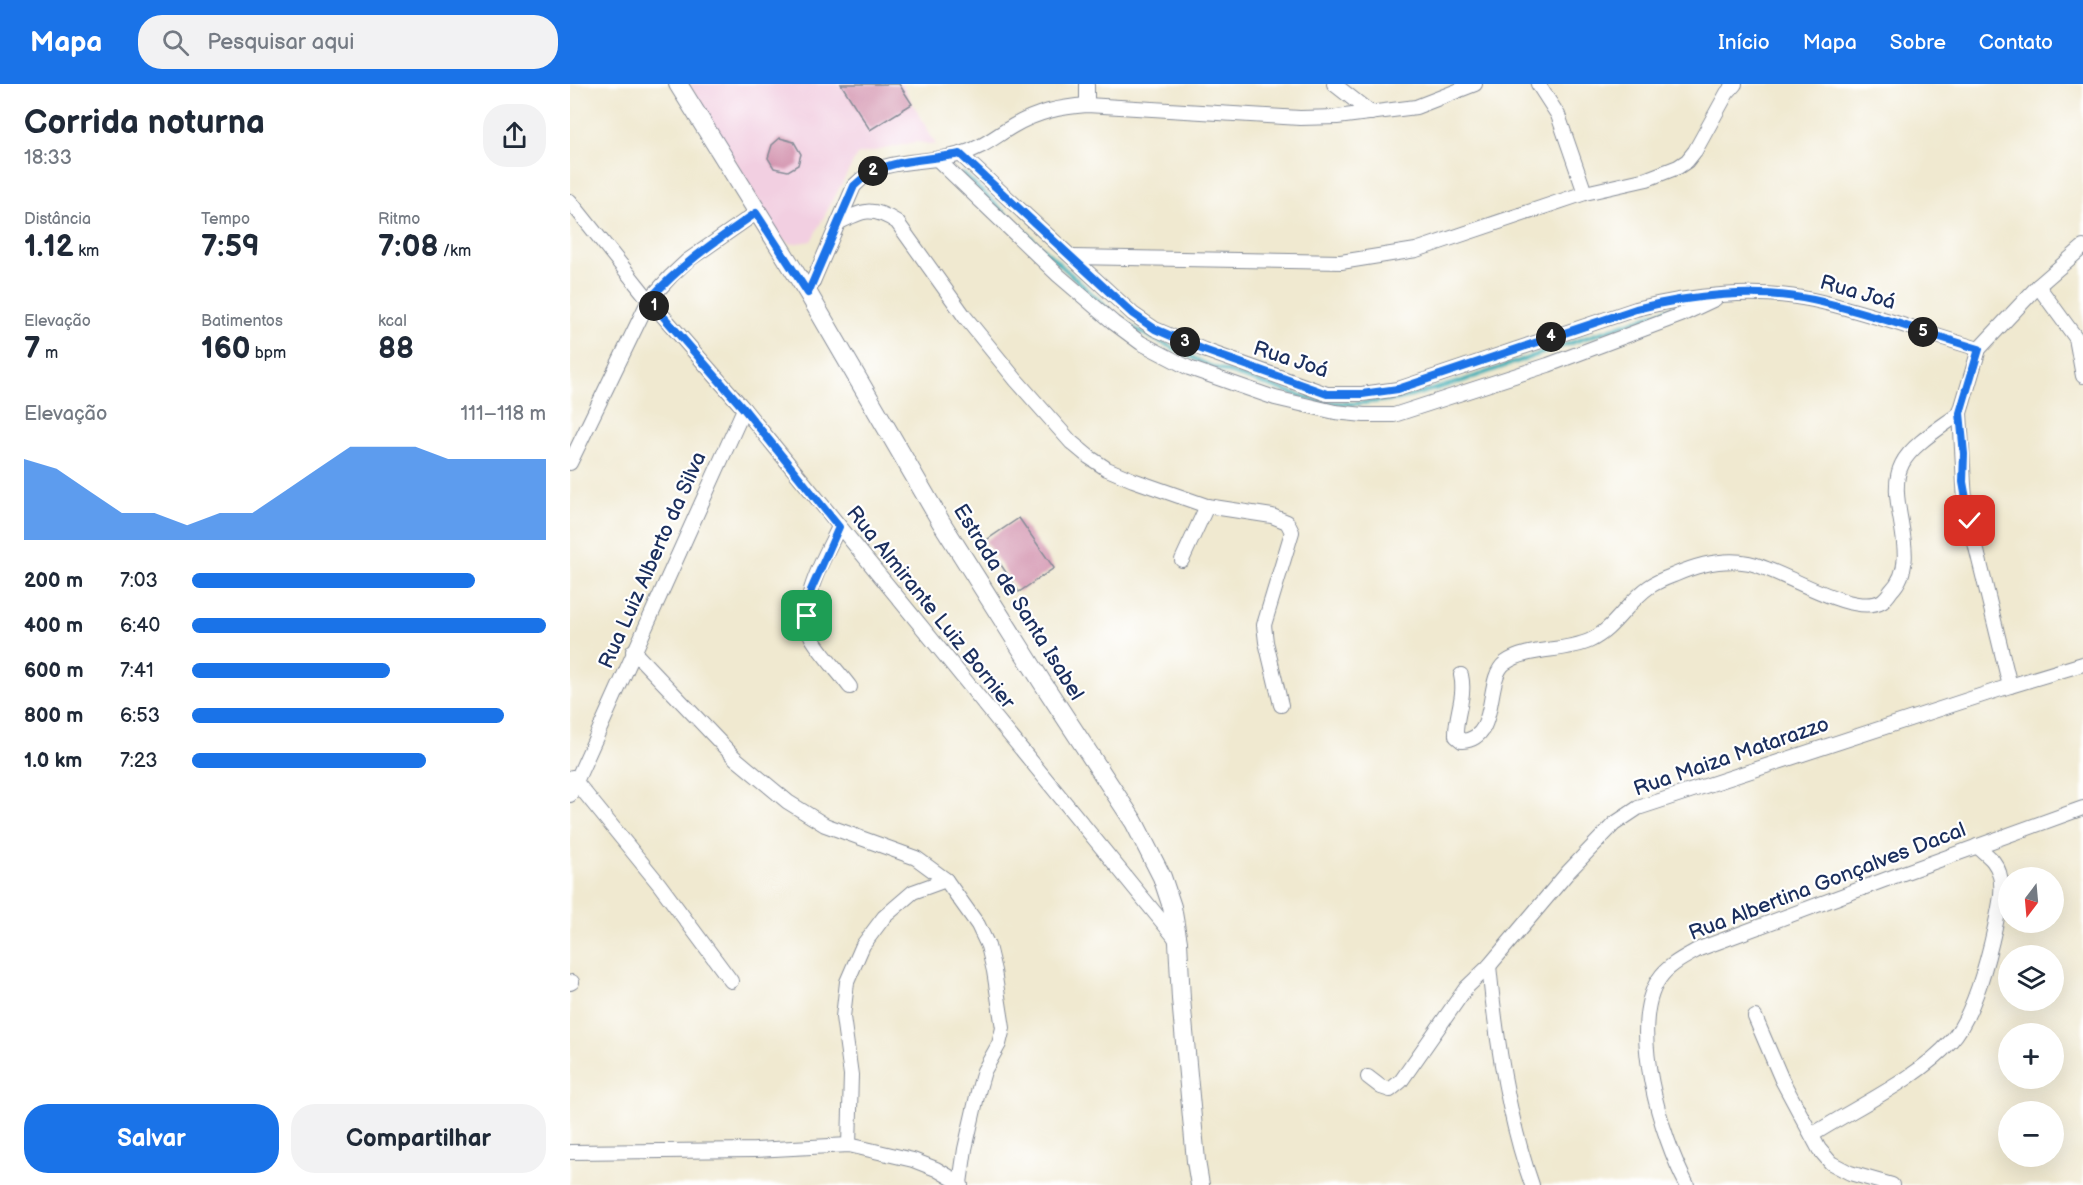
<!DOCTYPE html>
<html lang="pt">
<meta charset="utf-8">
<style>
:root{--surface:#fff;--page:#f2f2f3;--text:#1f2937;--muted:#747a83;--accent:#1a73e8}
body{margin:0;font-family:"Balsamiq Sans",sans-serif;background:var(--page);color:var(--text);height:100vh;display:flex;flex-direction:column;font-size:22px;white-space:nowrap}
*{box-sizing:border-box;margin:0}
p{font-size:20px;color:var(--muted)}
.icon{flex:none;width:33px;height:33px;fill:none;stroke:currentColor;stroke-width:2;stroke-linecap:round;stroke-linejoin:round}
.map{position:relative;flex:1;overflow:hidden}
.side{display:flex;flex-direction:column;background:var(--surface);width:570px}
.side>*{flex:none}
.needle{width:39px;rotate:196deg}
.fabs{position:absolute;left:1428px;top:783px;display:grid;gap:12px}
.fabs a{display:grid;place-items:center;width:66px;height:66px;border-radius:50%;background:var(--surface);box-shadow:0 6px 24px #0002;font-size:30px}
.pin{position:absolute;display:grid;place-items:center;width:51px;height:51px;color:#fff;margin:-26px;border-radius:12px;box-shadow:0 3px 9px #0006}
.km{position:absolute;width:30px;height:30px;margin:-15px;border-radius:50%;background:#222;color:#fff;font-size:16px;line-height:30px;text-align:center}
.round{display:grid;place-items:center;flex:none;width:63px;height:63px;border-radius:24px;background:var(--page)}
.headline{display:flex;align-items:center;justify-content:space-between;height:102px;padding:0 24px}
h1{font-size:33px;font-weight:600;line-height:45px}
.metrics{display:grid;grid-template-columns:repeat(3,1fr);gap:9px;height:102px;padding:6px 24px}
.metrics div{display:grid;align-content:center}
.metrics b{font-size:30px;font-weight:600}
.metrics small{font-size:16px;font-weight:400}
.metrics p{font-size:16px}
.chart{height:168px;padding:12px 24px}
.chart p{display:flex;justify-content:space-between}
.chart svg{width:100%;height:108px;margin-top:6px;fill:var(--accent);opacity:.7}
.cta{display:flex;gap:12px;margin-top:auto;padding:12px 24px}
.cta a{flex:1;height:69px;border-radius:24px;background:var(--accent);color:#fff;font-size:24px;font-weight:600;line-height:69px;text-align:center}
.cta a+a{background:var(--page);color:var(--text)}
ul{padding:0 24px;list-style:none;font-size:20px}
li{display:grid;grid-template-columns:96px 72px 1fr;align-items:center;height:45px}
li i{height:15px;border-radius:8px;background:var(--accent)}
header{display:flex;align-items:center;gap:36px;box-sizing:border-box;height:84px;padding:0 30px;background:var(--accent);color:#fff}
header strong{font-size:28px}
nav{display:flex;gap:33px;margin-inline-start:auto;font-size:21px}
.search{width:420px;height:54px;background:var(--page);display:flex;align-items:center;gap:15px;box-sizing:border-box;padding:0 21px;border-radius:24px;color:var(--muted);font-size:22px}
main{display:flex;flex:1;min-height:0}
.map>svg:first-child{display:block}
.built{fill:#f2cfe1}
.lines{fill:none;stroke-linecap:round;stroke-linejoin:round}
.stream{stroke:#3eafb7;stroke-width:4}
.building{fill:#d393ae}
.street-casing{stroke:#868c97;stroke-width:16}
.secondary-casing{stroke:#868c97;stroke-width:20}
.street{stroke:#fff;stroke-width:14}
.secondary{stroke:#fff;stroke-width:18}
.route-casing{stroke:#fff;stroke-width:12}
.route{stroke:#1a73e8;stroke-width:8}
.labels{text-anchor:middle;stroke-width:4.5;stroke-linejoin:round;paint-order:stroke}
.street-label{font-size:21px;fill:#1b2f5e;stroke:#fff}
</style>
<header>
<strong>Mapa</strong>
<div class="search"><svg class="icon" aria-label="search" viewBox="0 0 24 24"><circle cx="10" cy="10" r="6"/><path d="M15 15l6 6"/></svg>Pesquisar aqui</div>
<nav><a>Início</a><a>Mapa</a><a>Sobre</a><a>Contato</a></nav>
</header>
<main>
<section class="side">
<div class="headline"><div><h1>Corrida noturna</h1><p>18:33</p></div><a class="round"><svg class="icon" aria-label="share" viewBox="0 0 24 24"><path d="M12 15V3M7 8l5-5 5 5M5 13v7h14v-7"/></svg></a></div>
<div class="metrics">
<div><p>Distância</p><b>1.12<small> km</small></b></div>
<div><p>Tempo</p><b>7:59</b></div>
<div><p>Ritmo</p><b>7:08<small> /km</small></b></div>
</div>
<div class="metrics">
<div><p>Elevação</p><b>7<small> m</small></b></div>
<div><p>Batimentos</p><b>160<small> bpm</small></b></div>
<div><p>kcal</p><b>88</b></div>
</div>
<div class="chart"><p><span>Elevação</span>111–118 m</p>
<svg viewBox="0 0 160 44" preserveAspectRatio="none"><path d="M0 44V11L10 15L20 24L30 33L40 33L50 38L60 33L70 33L80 24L90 15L100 6L110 6L120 6L130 11L140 11L150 11L160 11V44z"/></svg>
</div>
<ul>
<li><b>200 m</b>7:03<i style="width:80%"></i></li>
<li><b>400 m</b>6:40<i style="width:100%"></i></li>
<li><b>600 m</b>7:41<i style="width:56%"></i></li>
<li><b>800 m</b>6:53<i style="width:88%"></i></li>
<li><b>1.0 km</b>7:23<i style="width:66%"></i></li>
</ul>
<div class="cta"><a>Salvar</a><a>Compartilhar</a></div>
</section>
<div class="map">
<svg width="1513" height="1101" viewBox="0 0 1513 1101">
<rect width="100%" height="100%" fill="#fff"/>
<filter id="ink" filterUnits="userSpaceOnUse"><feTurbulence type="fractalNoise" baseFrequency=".0167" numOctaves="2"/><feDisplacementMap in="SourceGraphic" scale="12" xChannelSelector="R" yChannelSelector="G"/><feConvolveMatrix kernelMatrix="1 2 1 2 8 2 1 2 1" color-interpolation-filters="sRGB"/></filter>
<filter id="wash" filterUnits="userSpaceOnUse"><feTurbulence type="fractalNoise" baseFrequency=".008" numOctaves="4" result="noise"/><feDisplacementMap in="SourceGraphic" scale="24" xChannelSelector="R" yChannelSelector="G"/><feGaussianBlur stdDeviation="1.35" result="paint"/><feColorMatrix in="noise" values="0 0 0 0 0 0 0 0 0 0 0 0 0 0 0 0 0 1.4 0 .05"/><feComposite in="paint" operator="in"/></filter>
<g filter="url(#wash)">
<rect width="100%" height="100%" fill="#f0e9d0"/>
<path class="built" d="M 119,0 L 332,0 L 366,61 L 346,58 L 287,71 L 241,157 L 221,160 L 209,153 Z"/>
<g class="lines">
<g class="stream">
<path d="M 393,90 L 540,227"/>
<path d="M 548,234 L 566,246 L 640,282 L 747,317 L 782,320 L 830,315 L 892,297 L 1104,223"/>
</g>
</g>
<g id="blocks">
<g class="building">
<path d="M 271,0 L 329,0 L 342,20 L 300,46 Z"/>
<path d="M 210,54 L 224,58 L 231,70 L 228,81 L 218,87 L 204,84 L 198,74 L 202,61 Z"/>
<path d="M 449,434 L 484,484 L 449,508 L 415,457 Z"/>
</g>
</g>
</g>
<g filter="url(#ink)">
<use href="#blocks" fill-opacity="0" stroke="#868c97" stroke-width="1.5"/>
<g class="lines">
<defs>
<g id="street">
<path d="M 764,0 L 801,29"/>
<path d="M 968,0 L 988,31 L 1015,109"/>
<path d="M 517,21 L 517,0"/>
<path d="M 390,70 L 563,230 L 585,245 L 634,266 L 757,310 L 792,310 L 828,305 L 1066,225 C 1121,211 1187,204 1243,216 C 1299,228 1354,249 1409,265"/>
<path d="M 367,75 L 488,191 L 544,239 L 571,259 L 619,284 L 705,314 L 765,328 L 794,331 L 824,331 L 978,281 L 1111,231 L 1145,215"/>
<path d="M 0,117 L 79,216 L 174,325 L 607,856"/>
<path d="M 268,139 C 293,126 302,122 327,138 L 395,233 L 446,296 L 501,358 L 519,373 L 537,385 L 563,396 L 637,422 L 702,432 L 717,438 L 722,448 L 694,541 L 696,558 L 711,621"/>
<path d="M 502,173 L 771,178 L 846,166 L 1015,109 L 1077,95 L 1108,83 L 1117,77 L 1125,67 L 1157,9 L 1165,0"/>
<path d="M 1468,202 L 1506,254 L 1513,292"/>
<path d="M 238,209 L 284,102 C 314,70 353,82 391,70 C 414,63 424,53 443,42 C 467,28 490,23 517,21 L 730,34 L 767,33 L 846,23 L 905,0"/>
<path d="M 0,379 L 79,216 L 101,192 L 117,177 L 186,129"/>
<path d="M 269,443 C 255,472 225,521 242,554 C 252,571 268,587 280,603"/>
<path d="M 612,476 L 637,422"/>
<path d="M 63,567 L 165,674 L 218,718 L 255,741 L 346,774 L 376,796 L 408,841 L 418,862 L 424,887 L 433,944 L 429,960 L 414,987 L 408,1008 L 395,1065 L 390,1099"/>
<path d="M 891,591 C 896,613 885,631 886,652 L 892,657 C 930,655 914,595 935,579 C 957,563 994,568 1019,557 C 1044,546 1057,518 1079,503 C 1086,498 1096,494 1104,491 C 1127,481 1154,474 1179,479 C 1211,485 1282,534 1312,517 C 1315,515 1319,510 1321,507 C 1355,473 1313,417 1332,380 C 1341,361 1373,342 1390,329"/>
<path d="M 1440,602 L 1395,418 L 1390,329 L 1409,265 L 1468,202 L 1513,163"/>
<path d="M 2,693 L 89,800 L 161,897"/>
<path d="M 0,711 L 174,325"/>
<path d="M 919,882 C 926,954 938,1034 962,1101"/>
<path d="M 0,899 L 2,898"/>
<path d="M 1185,933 L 1212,996 L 1249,1065 L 1261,1079 L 1280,1089 L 1322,1101"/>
<path d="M 798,993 L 811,1003 L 820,1006 L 831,997 L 896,904 L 919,882 L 999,787 L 1044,740 L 1068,724 L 1440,602 L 1513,580"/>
<path d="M 1242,1051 C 1284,1024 1349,994 1381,957 C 1403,933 1418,875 1425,843 C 1429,823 1438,796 1423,777 C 1419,772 1412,767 1407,762"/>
<path d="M 279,1061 L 281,991 L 273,933 L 277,898 L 293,861 L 314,833 L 343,808 L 376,796"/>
<path d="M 0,1068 L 185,1066 L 279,1061 L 343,1076 L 366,1085 L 390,1099 L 391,1101"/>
<path d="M 1117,1101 C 1092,1055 1057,942 1089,895 C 1098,881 1115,873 1129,865 L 1325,792 L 1513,724"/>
</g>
<path id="secondary" d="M 108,0 L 238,209 L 371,438 L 472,598 L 564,738 L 592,793 L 602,823 L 608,858 L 611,915 L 626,1077 L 630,1101"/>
</defs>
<use href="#street" class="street-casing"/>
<use href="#secondary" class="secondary-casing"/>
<use href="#street" class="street"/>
<use href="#secondary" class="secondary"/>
</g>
</g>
<g class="lines" filter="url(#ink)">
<defs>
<path id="route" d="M 237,532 L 241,506 L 269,443 L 174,325 L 79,216 C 111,180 147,156 186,129 L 238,209 L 284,102 C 311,74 353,77 390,70 L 563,230 L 585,245 L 634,266 L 757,310 L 792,310 L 828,305 L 1066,225 C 1121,211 1187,204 1243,216 C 1299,228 1354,249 1409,265 L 1390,329 L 1394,370 L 1393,398 L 1400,437"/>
</defs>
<use href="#route" class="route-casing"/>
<use href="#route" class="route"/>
</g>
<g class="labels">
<g class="street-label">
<text transform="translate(1288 208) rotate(16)" y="7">Rua Joá</text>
<text transform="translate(721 275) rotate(18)" y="7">Rua Joá</text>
<text transform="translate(82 476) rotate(-66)" y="7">Rua Luiz Alberto da Silva</text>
<text transform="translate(449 518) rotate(58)" y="7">Estrada de Santa Isabel</text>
<text transform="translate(361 523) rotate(51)" y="7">Rua Almirante Luiz Bornier</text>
<text transform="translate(1161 672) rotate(-19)" y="7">Rua Maiza Matarazzo</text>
<text transform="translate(1257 797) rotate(-21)" y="7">Rua Albertina Gonçalves Dacal</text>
</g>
</g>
</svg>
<div class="fabs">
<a><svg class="needle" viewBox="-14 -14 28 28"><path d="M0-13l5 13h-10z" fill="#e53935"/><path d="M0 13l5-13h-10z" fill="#747a83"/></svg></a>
<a><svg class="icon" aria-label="layers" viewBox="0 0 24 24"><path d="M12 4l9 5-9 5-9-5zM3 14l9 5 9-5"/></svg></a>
<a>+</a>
<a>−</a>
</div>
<div class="pin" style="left:237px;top:532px;background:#1e9e55"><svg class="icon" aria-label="arrive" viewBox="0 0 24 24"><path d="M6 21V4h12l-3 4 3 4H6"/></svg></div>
<div class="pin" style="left:1400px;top:437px;background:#d93025"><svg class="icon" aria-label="check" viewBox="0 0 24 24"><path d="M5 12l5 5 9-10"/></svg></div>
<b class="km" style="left:84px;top:222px">1</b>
<b class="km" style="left:303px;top:87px">2</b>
<b class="km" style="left:615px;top:258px">3</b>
<b class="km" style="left:981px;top:253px">4</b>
<b class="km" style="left:1353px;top:248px">5</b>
</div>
</main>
